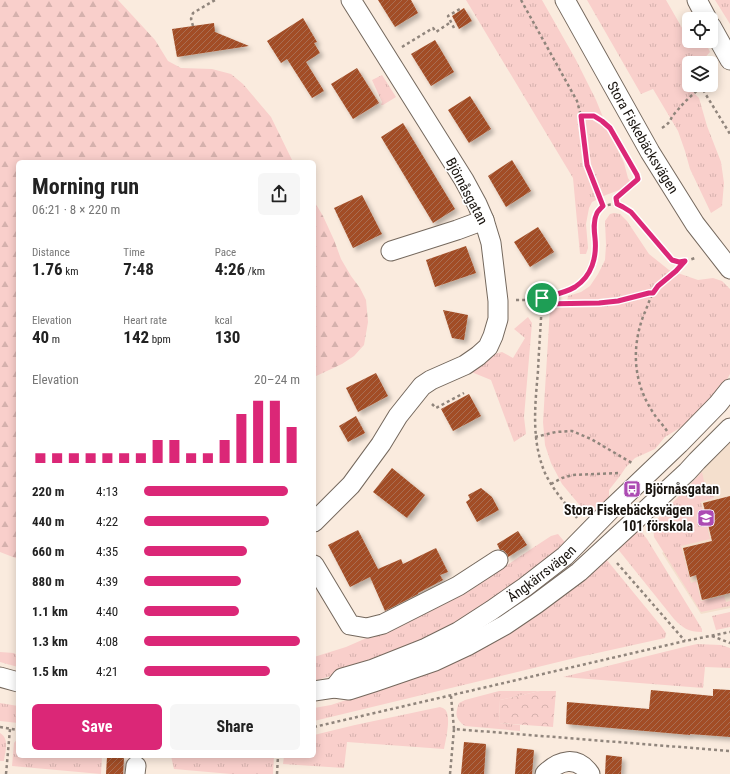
<!DOCTYPE html>
<meta charset="utf-8">
<style>
:root{--surface:#fff;--page:#f6f6f6;--text:#222;--muted:#767676;--accent:#db2777}
body{margin:0;font-family:"Roboto Condensed",sans-serif;background:var(--page);color:var(--text);height:100vh;display:flex;flex-direction:column;font-size:15px;white-space:nowrap}
*{box-sizing:border-box;margin:0}
p{font-size:13px;color:var(--muted)}
.icon{flex:none;width:22px;height:22px;fill:none;stroke:currentColor;stroke-width:2;stroke-linecap:round;stroke-linejoin:round}
.map{position:relative;flex:1;overflow:hidden}
.panel{position:absolute;left:16px;top:160px;width:300px;height:598px;display:flex;flex-direction:column;background:var(--surface);border-radius:6px;box-shadow:0 2px 10px #0003}
.panel>*{flex:none}
.controls{position:absolute;left:682px;top:12px;display:grid;gap:8px}
.controls a{display:grid;place-items:center;width:36px;height:36px;border-radius:6px;background:var(--surface);box-shadow:0 2px 10px #0003;font-size:20px}
.pin{position:absolute;display:grid;place-items:center;width:34px;height:34px;color:#fff;margin:-17px;border:2px solid #fff;border-radius:50%;box-shadow:0 1px 4px #0007}
.round{display:grid;place-items:center;flex:none;width:42px;height:42px;border-radius:6px;background:var(--page)}
.head{display:flex;align-items:center;justify-content:space-between;height:68px;padding:0 16px}
h1{font-size:22px;font-weight:700;line-height:30px}
.metrics{display:grid;grid-template-columns:repeat(3,1fr);gap:6px;height:68px;padding:4px 16px}
.metrics div{display:grid;align-content:center}
.metrics b{font-size:17px;font-weight:700}
.metrics small{font-size:11px;font-weight:400}
.metrics p{font-size:11px}
.chart{height:112px;padding:8px 16px}
.chart p{display:flex;justify-content:space-between}
.chart svg{width:100%;height:72px;margin-top:4px;stroke:var(--accent);stroke-width:6}
.cta{display:flex;gap:8px;margin-top:auto;padding:8px 16px}
.cta a{flex:1;height:46px;border-radius:6px;background:var(--accent);color:#fff;font-size:16px;font-weight:700;line-height:46px;text-align:center}
.cta a+a{background:var(--page);color:var(--text)}
ul{padding:0 16px;list-style:none;font-size:13px}
li{display:grid;grid-template-columns:64px 48px 1fr;align-items:center;height:30px}
li i{height:10px;border-radius:5px;background:var(--accent)}
.map>svg:first-child{display:block}
.built{fill:#f4dfcd}
.grass{fill:url(#grass-tufts)}
.forest{fill:url(#forest-firs)}
.park{fill:url(#park-crowns)}
.building{fill:url(#building-hatch);filter:url(#shadow)}
.lines{fill:none;stroke-linecap:round;stroke-linejoin:round}
.minor-casing{stroke:#74685d;stroke-width:21}
.path{stroke:#90857c;stroke-width:2.5;stroke-dasharray:3 3;stroke-linecap:butt}
.minor{stroke:#fff;stroke-width:19}
.route-casing{stroke:#fff;stroke-width:8}
.route{stroke:#db2777;stroke-width:5}
.labels{text-anchor:middle;stroke-width:3.5;stroke-linejoin:round;paint-order:stroke}
.street-label{font-size:14px;fill:#19140f;stroke:#fff}
.poi-label{font-size:14px;font-weight:bold;fill:#19140f;stroke:#fff;text-anchor:start}
</style>
<div class="map">
<svg width="730" height="774" viewBox="0 0 730 774">
<defs>
<pattern id="grass-tufts" width="24" height="20" patternUnits="userSpaceOnUse"><rect width="24" height="20" fill="#f9cfcb"/><path d="M3 7l-1-3M5 7V3M7 7l1-3M15 17l-1-3M17 17v-4M19 17l1-3" fill="none" stroke="#d5b1ad"/></pattern>
<pattern id="forest-firs" width="22" height="20" patternUnits="userSpaceOnUse"><rect width="22" height="20" fill="#f9cfcb"/><path d="M5 1l3.5 6h-7zM16 11l3.5 6h-7z" fill="#d5b1ad"/></pattern>
<pattern id="park-crowns" width="20" height="18" patternUnits="userSpaceOnUse"><rect width="20" height="18" fill="#f9cfcb"/><path d="M2 6a3 3 0 1 1 6 0M12 15a3 3 0 1 1 6 0" fill="none" stroke="#d5b1ad"/></pattern>
<pattern id="building-hatch" width="6" height="6" patternUnits="userSpaceOnUse"><rect width="6" height="6" fill="#a24e27"/><path d="M-1 1l2-2M0 6l6-6M5 7l2-2" fill="none" stroke="#a96e52"/></pattern>
<filter id="shadow"><feDropShadow dx="3.5" dy="3.5" stdDeviation="2" flood-color="#0004"/></filter>
</defs>
<rect width="100%" height="100%" fill="#faebde"/>
<path class="built" d="M 730,440 L 730,608 L 701,614 L 662,553 L 674,544 L 693,507 L 696,477 Z"/>
<g class="grass">
<path d="M 466,0 L 542,0 L 576,60 L 596,100 L 609,132 L 624,163 L 628,178 L 630,181 L 622,189 L 606,195 L 592,202 L 589,208 L 586,224 L 588,248 L 586,254 L 580,254 L 573,178 Z"/>
<path d="M 587,0 L 666,0 L 693,47 L 704,41 L 705,41 L 710,52 L 700,63 L 689,63 L 688,87 L 699,98 L 707,126 L 721,162 L 724,183 L 722,206 L 711,213 L 690,169 L 685,151 L 678,131 L 653,89 L 641,94 Z"/>
<path d="M 715,0 L 730,0 L 730,24 Z"/>
<path d="M 382,75 L 396,97 L 383,105 L 381,105 L 382,102 L 372,80 Z"/>
<path d="M 614,213 L 620,214 L 627,221 L 649,254 L 669,270 L 698,280 L 713,278 L 722,281 L 730,289 L 730,374 L 724,385 L 683,426 L 665,437 L 655,449 L 635,458 L 626,467 L 620,476 L 609,490 L 609,501 L 592,520 L 562,484 L 551,463 L 545,445 L 543,422 L 550,308 L 566,307 L 568,296 L 581,292 L 590,286 L 598,274 L 605,260 L 606,245 L 605,221 L 610,214 Z"/>
<path d="M 528,317 L 532,323 L 524,417 L 526,434 L 514,442 L 491,380 L 469,371 L 494,354 L 502,352 L 513,358 L 525,338 L 514,329 Z"/>
<path d="M 702,472 L 706,491 L 712,490 L 714,498 L 701,502 L 710,539 L 681,546 L 691,583 L 696,581 L 701,601 L 724,596 L 726,602 L 730,601 L 730,606 L 701,612 L 654,537 L 653,526 L 660,516 Z"/>
<path d="M 639,529 L 647,539 L 702,629 L 702,632 C 688,632 683,628 674,619 L 617,548 Z"/>
<path d="M 558,534 L 568,546 L 459,625 L 354,669 L 314,681 L 314,657 L 346,647 L 435,608 L 468,592 L 519,557 L 551,536 Z"/>
<path d="M 606,559 L 661,626 L 666,633 L 665,638 L 579,657 L 314,721 L 314,708 L 331,705 L 392,685 Z"/>
<path d="M 730,612 L 730,627 L 716,630 L 712,616 Z"/>
<path d="M 697,644 L 721,645 L 730,648 L 730,668 L 705,667 L 703,688 L 563,677 L 684,647 Z"/>
<path d="M 0,652 L 14,653 L 18,656 L 18,667 L 0,662 Z"/>
<path d="M 499,691 L 540,691 L 500,700 L 499,723 L 520,725 L 520,731 L 465,726 C 455,719 455,714 459,703 L 465,700 Z"/>
<path d="M 0,703 L 18,706 L 18,723 L 0,721 Z"/>
<path d="M 440,707 C 443,708 446,709 447,713 C 450,722 446,739 444,749 L 347,742 L 344,768 L 283,764 L 284,756 L 314,756 L 314,735 L 355,725 Z"/>
<path d="M 0,733 C 10,739 5,752 4,761 L 0,761 Z"/>
<path d="M 18,738 L 18,756 L 102,756 L 101,774 L 12,766 L 14,743 Z"/>
<path d="M 171,756 L 274,756 L 273,774 L 231,774 L 174,769 Z"/>
</g>
<g class="forest">
<path d="M 0,0 L 118,0 L 144,28 L 155,40 L 168,61 L 181,68 L 212,69 L 231,74 L 243,84 L 271,117 L 293,162 L 18,162 L 18,559 L 0,552 Z"/>
<path d="M 314,201 L 323,216 L 334,240 L 341,259 L 351,276 L 360,288 L 366,300 L 368,322 L 364,345 L 354,356 L 342,364 L 314,377 Z"/>
</g>
<path class="park" d="M 540,691 L 556,691 L 553,727 L 499,723 L 500,700 Z"/>
<g class="building">
<path d="M 378,0 L 411,0 L 418,13 L 395,27 Z"/>
<path d="M 464,8 L 472,21 L 459,29 L 452,16 Z"/>
<path d="M 303,18 L 317,42 L 314,43 L 320,53 L 306,62 L 324,91 L 312,98 L 287,59 L 281,63 L 267,41 Z"/>
<path d="M 214,23 L 215,32 L 249,46 L 177,57 L 172,29 Z"/>
<path d="M 435,40 L 454,72 L 431,86 L 411,54 Z"/>
<path d="M 357,68 L 379,103 L 353,119 L 331,84 Z"/>
<path d="M 470,96 L 491,129 L 469,143 L 448,110 Z"/>
<path d="M 403,123 L 455,209 L 433,223 L 381,137 Z"/>
<path d="M 512,160 L 531,191 L 506,207 L 488,176 Z"/>
<path d="M 362,195 L 382,234 L 353,248 L 334,208 Z"/>
<path d="M 538,227 L 554,252 L 530,267 L 514,242 Z"/>
<path d="M 466,246 L 476,273 L 435,287 L 426,260 Z"/>
<path d="M 443,310 L 468,315 L 464,340 L 452,338 Z"/>
<path d="M 376,373 L 388,396 L 358,412 L 346,388 Z"/>
<path d="M 469,394 L 481,416 L 453,431 L 441,409 Z"/>
<path d="M 356,416 L 365,433 L 348,442 L 339,426 Z"/>
<path d="M 392,468 L 425,495 L 407,518 L 373,492 Z"/>
<path d="M 481,488 L 492,497 L 499,510 L 477,522 L 466,502 L 470,499 L 468,495 Z"/>
<path d="M 730,496 L 730,593 L 702,600 L 696,575 L 690,577 L 683,548 L 712,541 L 703,503 Z"/>
<path d="M 358,530 L 378,569 L 401,559 L 403,564 L 436,548 L 448,572 L 440,575 L 443,580 L 418,593 L 418,594 L 385,611 L 370,577 L 350,587 L 328,545 Z"/>
<path d="M 518,531 L 527,545 L 508,557 L 507,554 L 503,550 L 500,550 L 497,544 Z"/>
<path d="M 713,689 L 730,690 L 730,737 L 690,734 L 690,735 L 566,724 L 567,702 L 649,709 L 651,690 L 713,696 Z"/>
<path d="M 464,742 L 486,744 L 484,774 L 461,774 Z"/>
<path d="M 517,748 L 534,750 L 532,774 L 515,774 Z"/>
<path d="M 606,755 L 622,757 L 621,774 L 605,774 Z"/>
<path d="M 107,757 L 124,758 L 123,774 L 106,774 Z"/>
</g>
<g class="lines">
<defs>
<g id="minor">
<path id="s1" d="M 565,0 L 650,152 L 695,224 L 730,269"/>
<path d="M 697,0 L 707,19"/>
<path d="M 711,26 L 730,60"/>
<path d="M 391,251 L 457,230 L 484,220"/>
<path d="M 314,522 L 351,485 L 381,444 L 398,416 L 422,386 L 431,380 L 465,365 L 478,356 L 488,347 L 493,336 L 498,319 L 498,301 L 491,243 L 484,220 L 477,204 L 464,180 L 351,0"/>
<path d="M 314,565 L 350,625 L 367,628 L 383,624 L 458,586 L 498,560"/>
<path d="M 0,677 L 18,682"/>
<path id="s2" d="M 334,688 L 342,678 L 373,669 L 426,648 L 458,632 L 492,610 L 525,587 L 565,556 L 613,507 L 679,444 L 718,404 L 730,389"/>
<path d="M 314,691 L 334,688 L 349,690 L 374,682 L 435,661 L 467,646 L 505,625 L 536,604 L 579,572 L 687,472 L 697,461 L 730,428"/>
<path d="M 135,774 L 136,766"/>
<path d="M 545,774 C 559,760 577,755 590,774"/>
</g>
</defs>
<use href="#minor" class="minor-casing"/>
<g class="path">
<path d="M 521,0 L 577,101 L 581,116 L 587,165 L 603,206"/>
<path d="M 193,26 L 191,19 L 193,13 L 215,0"/>
<path d="M 454,28 L 448,16 L 460,9"/>
<path d="M 402,47 L 433,28 L 436,32 L 451,22"/>
<path d="M 700,85 L 730,134"/>
<path d="M 581,116 L 595,116 L 602,121 L 609,128 L 637,175 L 638,179 L 616,198 L 617,204"/>
<path d="M 662,128 C 672,122 669,119 676,112 C 684,102 692,95 701,87"/>
<path d="M 542,299 C 541,323 539,347 538,371 C 535,406 531,440 545,473 C 553,490 566,504 577,518"/>
<path d="M 516,300 C 525,300 533,300 541,299 C 555,297 576,289 585,278 C 590,272 594,264 595,256 C 598,241 587,214 605,206 C 615,202 623,207 631,212 L 672,260 C 682,263 686,261 695,258"/>
<path d="M 542,304 L 599,303 L 618,301 L 649,293 L 653,293"/>
<path d="M 432,404 L 436,408 L 464,393"/>
<path d="M 667,431 C 663,425 658,420 654,414 C 633,383 631,348 644,314 C 648,306 650,296 656,289 C 660,282 668,278 674,273 C 678,269 681,265 685,261"/>
<path d="M 535,437 L 556,432 L 572,431 L 591,439 L 632,463"/>
<path d="M 551,484 L 562,478 L 573,475 L 621,473"/>
<path d="M 617,563 L 685,641"/>
<path d="M 712,636 L 730,643"/>
<path d="M 451,696 L 454,729 L 730,751"/>
<path d="M 0,727 L 18,730"/>
<path d="M 314,727 L 685,641 L 730,632"/>
<path d="M 6,774 L 10,729"/>
<path d="M 277,774 L 278,756"/>
<path d="M 450,774 L 454,729"/>
</g>
<use href="#minor" class="minor"/>
</g>
<g class="lines">
<defs>
<path id="route" d="M 581,116 L 594,116 L 602,121 L 610,128 L 637,175 L 638,179 L 616,198 L 617,204 L 623,207 L 631,212 L 672,260 L 679,262 L 685,261 L 676,271 L 658,286 L 653,293 L 649,293 L 618,301 L 599,303 L 542,304 L 542,298 C 553,295 565,293 575,287 C 592,276 597,257 595,238 C 594,230 593,221 597,213 C 598,211 601,208 603,206 L 587,165 Z"/>
</defs>
<use href="#route" class="route-casing"/>
<use href="#route" class="route"/>
</g>
<defs>
<symbol id="bus-square" viewBox="-11 -11 22 22"><rect x="-9" y="-9" width="18" height="18" rx="4" fill="#ac4bb3" stroke="#fff"/><path d="M-5-6H5V4H4V6H2V4H-2V6H-4V4H-5ZM-3.5-4V0h7V-4ZM-3.5 1.2v1.5H-2V1.2ZM2 1.2v1.5H3.5V1.2Z" fill="#fff"/></symbol>
<symbol id="school-square" viewBox="-11 -11 22 22"><rect x="-9" y="-9" width="18" height="18" rx="4" fill="#ac4bb3" stroke="#fff"/><path d="M0-5L7-2L0 1L-7-2ZM-4 1L0 2.5L4 1V4Q0 6-4 4Z" fill="#fff"/></symbol>
</defs>
<g fill-rule="evenodd">
<use href="#bus-square" x="622" y="479" width="20" height="20"/>
<use href="#school-square" x="696" y="508" width="20" height="20"/>
</g>
<g class="labels">
<g class="street-label">
<text dy="5" stroke="none"><textPath href="#s1" startOffset="158">Stora Fiskebäcksvägen</textPath></text>
<text transform="translate(467 191) rotate(62)" y="5">Björnåsgatan</text>
<text dy="5" stroke="none"><textPath href="#s2" startOffset="240">Ängkärrsvägen</textPath></text>
</g>
<g class="poi-label">
<text x="645" y="494">Björnåsgatan</text>
<text x="693" y="515" text-anchor="end">Stora Fiskebäcksvägen<tspan x="693" dy="16">101 förskola</tspan></text>
</g>
</g>
</svg>
<div class="controls">
<a><svg class="icon" aria-label="locate" viewBox="0 0 24 24"><circle cx="12" cy="12" r="6"/><path d="M12 2v4M12 18v4M2 12h4M18 12h4"/></svg></a>
<a><svg class="icon" aria-label="layers" viewBox="0 0 24 24"><path d="M12 4l9 5-9 5-9-5zM3 14l9 5 9-5"/></svg></a>
</div>
<div class="pin" style="left:542px;top:298px;background:#1e9e55"><svg class="icon" aria-label="arrive" viewBox="0 0 24 24"><path d="M6 21V4h12l-3 4 3 4H6"/></svg></div>
<section class="panel">
<div class="head"><div><h1>Morning run</h1><p>06:21 · 8 × 220 m</p></div><a class="round"><svg class="icon" aria-label="share" viewBox="0 0 24 24"><path d="M12 15V3M7 8l5-5 5 5M5 13v7h14v-7"/></svg></a></div>
<div class="metrics">
<div><p>Distance</p><b>1.76<small> km</small></b></div>
<div><p>Time</p><b>7:48</b></div>
<div><p>Pace</p><b>4:26<small> /km</small></b></div>
</div>
<div class="metrics">
<div><p>Elevation</p><b>40<small> m</small></b></div>
<div><p>Heart rate</p><b>142<small> bpm</small></b></div>
<div><p>kcal</p><b>130</b></div>
</div>
<div class="chart"><p><span>Elevation</span>20–24 m</p>
<svg viewBox="0 0 160 44" preserveAspectRatio="none"><path d="M5 44V38M15 44V38M25 44V38M35 44V38M45 44V38M55 44V38M65 44V38M75 44V30M85 44V30M95 44V38M105 44V38M115 44V30M125 44V14M135 44V6M145 44V6M155 44V22"/></svg>
</div>
<ul>
<li><b>220 m</b>4:13<i style="width:92%"></i></li>
<li><b>440 m</b>4:22<i style="width:80%"></i></li>
<li><b>660 m</b>4:35<i style="width:66%"></i></li>
<li><b>880 m</b>4:39<i style="width:62%"></i></li>
<li><b>1.1 km</b>4:40<i style="width:61%"></i></li>
<li><b>1.3 km</b>4:08<i style="width:100%"></i></li>
<li><b>1.5 km</b>4:21<i style="width:81%"></i></li>
</ul>
<div class="cta"><a>Save</a><a>Share</a></div>
</section>
</div>
